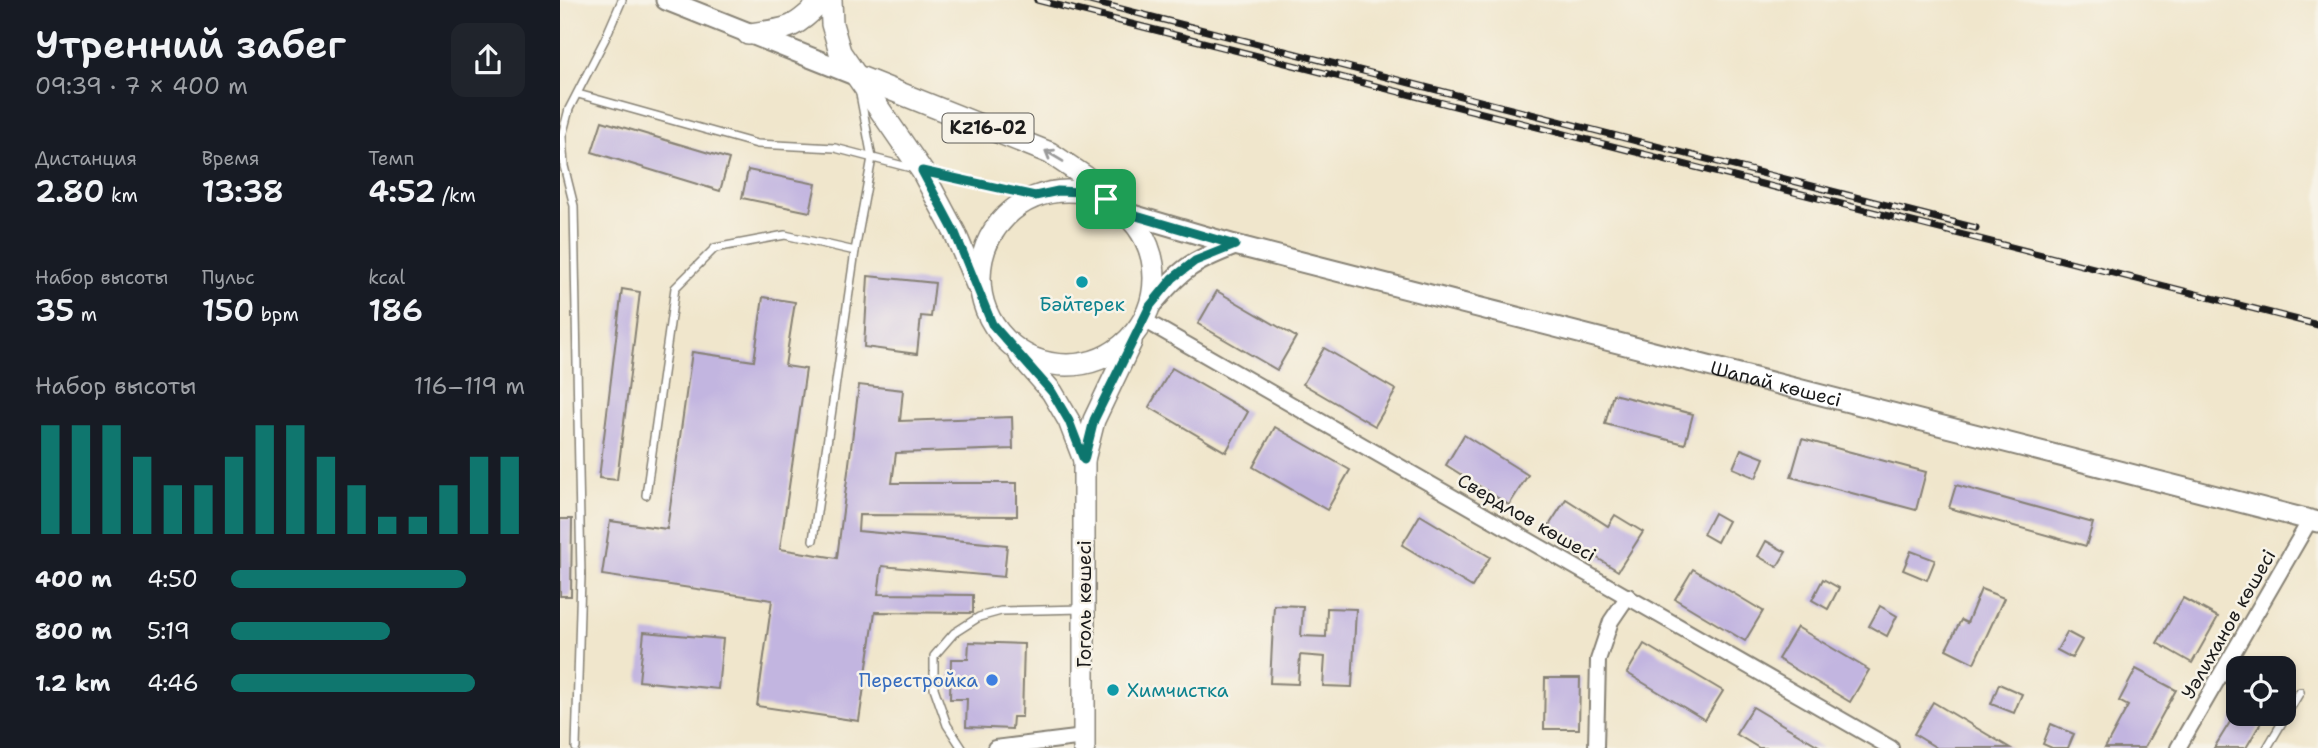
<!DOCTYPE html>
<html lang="ru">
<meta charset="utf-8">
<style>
:root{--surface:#171b24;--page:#20242c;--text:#f1f3f6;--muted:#9ea1a6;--accent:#0f766e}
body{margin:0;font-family:"Shantell Sans",sans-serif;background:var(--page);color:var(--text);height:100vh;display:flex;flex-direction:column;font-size:26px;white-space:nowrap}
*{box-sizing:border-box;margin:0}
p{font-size:23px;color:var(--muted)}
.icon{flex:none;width:38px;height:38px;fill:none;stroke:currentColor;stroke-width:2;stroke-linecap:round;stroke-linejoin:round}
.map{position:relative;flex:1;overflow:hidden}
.details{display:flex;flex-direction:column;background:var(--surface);width:560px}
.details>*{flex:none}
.buttons{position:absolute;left:1666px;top:656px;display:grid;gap:14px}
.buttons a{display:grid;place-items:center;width:70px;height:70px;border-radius:14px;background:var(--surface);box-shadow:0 4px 10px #0003;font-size:35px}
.pin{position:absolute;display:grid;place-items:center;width:60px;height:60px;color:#fff;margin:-30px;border-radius:14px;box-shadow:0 4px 10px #0006}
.round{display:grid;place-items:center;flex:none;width:74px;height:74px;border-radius:14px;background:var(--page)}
.headline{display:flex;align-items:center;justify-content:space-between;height:119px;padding:0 35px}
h1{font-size:38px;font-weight:600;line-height:52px}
.stats{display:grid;grid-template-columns:repeat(3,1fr);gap:10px;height:119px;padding:7px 35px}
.stats div{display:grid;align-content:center}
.stats b{font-size:30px;font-weight:600}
.stats small{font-size:19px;font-weight:400}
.stats p{font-size:19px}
.chart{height:196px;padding:14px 35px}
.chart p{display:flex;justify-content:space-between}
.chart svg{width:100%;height:126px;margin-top:7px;stroke:var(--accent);stroke-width:6}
ul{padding:0 35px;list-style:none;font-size:23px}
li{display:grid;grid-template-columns:112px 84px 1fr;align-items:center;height:52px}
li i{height:18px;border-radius:9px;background:var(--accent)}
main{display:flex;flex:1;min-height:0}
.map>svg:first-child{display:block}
.building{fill:#c2b5e0}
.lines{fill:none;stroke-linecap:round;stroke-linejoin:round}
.lane-casing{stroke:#868174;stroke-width:10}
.street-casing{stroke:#868174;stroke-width:18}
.secondary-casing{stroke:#868174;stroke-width:23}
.primary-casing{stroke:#868174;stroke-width:24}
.lane{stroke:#fff;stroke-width:7}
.street{stroke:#fff;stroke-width:14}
.secondary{stroke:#fff;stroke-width:19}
.primary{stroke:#fff;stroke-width:21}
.rail-casing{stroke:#1c1c1c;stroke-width:7}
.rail{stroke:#f7f3e8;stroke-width:4.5;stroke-dasharray:13;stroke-linecap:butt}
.oneway{stroke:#999}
.route-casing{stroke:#fff;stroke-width:14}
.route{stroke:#0f766e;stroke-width:9}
.culture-dot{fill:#0f9aa8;stroke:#f7f3e8;stroke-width:2.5}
.shop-dot{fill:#3f7fe0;stroke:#f7f3e8;stroke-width:2.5}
.labels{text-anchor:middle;stroke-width:5;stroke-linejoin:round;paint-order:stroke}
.shield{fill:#f7f3e8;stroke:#5e5c59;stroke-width:2}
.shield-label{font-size:18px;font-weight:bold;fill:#1c1c1c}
.culture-label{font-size:19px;fill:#0d838f;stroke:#f7f3e8}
.street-label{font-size:19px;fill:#1c1c1c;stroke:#f7f3e8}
.shop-label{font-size:19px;fill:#366cbe;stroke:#f7f3e8;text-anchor:end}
</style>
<main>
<section class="details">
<div class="headline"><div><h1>Утренний забег</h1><p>09:39 · 7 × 400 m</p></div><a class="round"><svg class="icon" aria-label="share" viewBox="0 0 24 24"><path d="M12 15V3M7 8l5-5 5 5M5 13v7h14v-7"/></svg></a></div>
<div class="stats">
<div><p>Дистанция</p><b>2.80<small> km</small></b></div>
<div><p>Время</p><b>13:38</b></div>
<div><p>Темп</p><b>4:52<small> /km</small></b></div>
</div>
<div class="stats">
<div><p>Набор высоты</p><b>35<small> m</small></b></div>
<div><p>Пульс</p><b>150<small> bpm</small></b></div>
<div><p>kcal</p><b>186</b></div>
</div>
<div class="chart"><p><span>Набор высоты</span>116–119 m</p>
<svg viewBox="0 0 160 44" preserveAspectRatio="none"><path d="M5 44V6M15 44V6M25 44V6M35 44V17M45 44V27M55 44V27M65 44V17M75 44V6M85 44V6M95 44V17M105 44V27M115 44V38M125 44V38M135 44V27M145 44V17M155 44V17"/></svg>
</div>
<ul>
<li><b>400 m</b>4:50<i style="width:80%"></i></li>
<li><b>800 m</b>5:19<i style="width:54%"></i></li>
<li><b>1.2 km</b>4:46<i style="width:83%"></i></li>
</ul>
</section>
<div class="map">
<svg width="1758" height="748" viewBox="0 0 1758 748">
<rect width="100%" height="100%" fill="#f7f3e8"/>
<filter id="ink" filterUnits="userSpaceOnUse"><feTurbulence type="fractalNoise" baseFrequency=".0143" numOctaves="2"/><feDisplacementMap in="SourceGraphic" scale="14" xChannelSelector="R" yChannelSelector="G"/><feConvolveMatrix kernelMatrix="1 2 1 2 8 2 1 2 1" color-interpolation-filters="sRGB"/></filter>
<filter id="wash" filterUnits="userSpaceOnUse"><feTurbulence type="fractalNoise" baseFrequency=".00686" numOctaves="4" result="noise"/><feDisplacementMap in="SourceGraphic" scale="28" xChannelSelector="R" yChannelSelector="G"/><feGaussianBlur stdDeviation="1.57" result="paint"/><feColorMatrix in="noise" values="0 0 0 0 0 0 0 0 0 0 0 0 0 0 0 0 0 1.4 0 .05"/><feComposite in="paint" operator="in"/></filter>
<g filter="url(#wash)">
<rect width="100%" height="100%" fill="#f0e6cc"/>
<g id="blocks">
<g class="building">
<path d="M 42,121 L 169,159 L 160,191 L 32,152 Z"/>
<path d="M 188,170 L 256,184 L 250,212 L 182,198 Z"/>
<path d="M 308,276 L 375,283 L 371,317 L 361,316 L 357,354 L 304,347 Z"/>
<path d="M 62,289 L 80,292 L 57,480 L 39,478 Z"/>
<path d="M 657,291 L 736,337 L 717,370 L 638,324 Z"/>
<path d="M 203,297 L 235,302 L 225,366 L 246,369 L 220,549 L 277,558 L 299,385 L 343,390 L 340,421 L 452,417 L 453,449 L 336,453 L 332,483 L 457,483 L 457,516 L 299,515 L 298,531 L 447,545 L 444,577 L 322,566 L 318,594 L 413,595 L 413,613 L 315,612 L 299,721 L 197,706 L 212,600 L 42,575 L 50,521 L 107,529 L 132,352 L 194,361 Z"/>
<path d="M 764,348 L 836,390 L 815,426 L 743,384 Z"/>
<path d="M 612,368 L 688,412 L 666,452 L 589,407 Z"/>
<path d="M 1053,394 L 1133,414 L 1125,444 L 1045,424 Z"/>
<path d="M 715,427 L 790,470 L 767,510 L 693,467 Z"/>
<path d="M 904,435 L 968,475 L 949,505 L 886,465 Z"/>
<path d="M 1242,439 L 1366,472 L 1356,510 L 1231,477 Z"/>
<path d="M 1181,449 L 1204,458 L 1196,478 L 1173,468 Z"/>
<path d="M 1396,485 L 1533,523 L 1526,546 L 1389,508 Z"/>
<path d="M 1006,499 L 1048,526 L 1055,515 L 1083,532 L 1058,571 L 988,527 Z"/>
<path d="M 1154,513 L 1168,521 L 1157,542 L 1143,534 Z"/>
<path d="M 860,515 L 930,557 L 912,587 L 842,545 Z"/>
<path d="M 0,519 L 12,519 L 11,596 L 0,596 Z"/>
<path d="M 1206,541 L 1226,552 L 1217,567 L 1198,556 Z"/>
<path d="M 1351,551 L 1375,560 L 1367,580 L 1343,570 Z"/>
<path d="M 1133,569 L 1203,611 L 1185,641 L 1115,599 Z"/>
<path d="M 1263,579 L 1279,588 L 1268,609 L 1252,600 Z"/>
<path d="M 1421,589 L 1444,598 L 1414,663 L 1386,649 L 1401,620 L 1407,623 Z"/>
<path d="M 1623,598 L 1658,617 L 1632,663 L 1597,643 Z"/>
<path d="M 714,605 L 743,606 L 741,636 L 766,637 L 767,608 L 796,609 L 792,687 L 763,686 L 765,657 L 740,655 L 738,684 L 710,683 Z"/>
<path d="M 1320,606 L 1337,616 L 1327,636 L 1309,626 Z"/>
<path d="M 1237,627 L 1309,670 L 1290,702 L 1218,659 Z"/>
<path d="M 84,632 L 163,639 L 158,689 L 79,681 Z"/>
<path d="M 1507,632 L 1522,640 L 1512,658 L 1497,650 Z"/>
<path d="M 409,642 L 464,644 L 462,717 L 453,717 L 452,729 L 406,727 L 407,699 L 390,699 L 391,659 L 408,659 Z"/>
<path d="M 1084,644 L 1163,691 L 1145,720 L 1067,673 Z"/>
<path d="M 1576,669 L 1616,690 L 1584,748 L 1545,748 L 1568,706 L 1559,701 Z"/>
<path d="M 985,678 L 1020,678 L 1019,729 L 984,729 Z"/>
<path d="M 1439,684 L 1462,694 L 1454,713 L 1431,704 Z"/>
<path d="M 1373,702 L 1450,748 L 1377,748 L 1354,734 Z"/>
<path d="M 1193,707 L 1262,748 L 1199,748 L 1176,734 Z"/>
<path d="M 1675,714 L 1706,714 L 1686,748 L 1654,748 Z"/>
<path d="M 1491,724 L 1514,734 L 1508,748 L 1492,748 L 1483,744 Z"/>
</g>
</g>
</g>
<g filter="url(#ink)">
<use href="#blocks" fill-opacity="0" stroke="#868174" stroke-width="2"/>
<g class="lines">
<defs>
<g id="lane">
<path d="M 18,94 L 197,144 L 275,148 L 355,169"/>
<path d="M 366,172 L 475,196"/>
<path d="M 86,495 L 115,288 L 155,248 L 225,235 L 295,251"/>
<path d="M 253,540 L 295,251 L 312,158 L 300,94"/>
<path d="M 16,748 L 21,576 L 14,206 L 4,166 L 2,136 L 9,109 L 45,39 L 62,0"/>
<path d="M 402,748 L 387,725 L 374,688 L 374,656 L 394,633 L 419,617 L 441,611 L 523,609"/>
<path d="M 1707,748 L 1740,692"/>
</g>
<g id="street">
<path d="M 584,320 L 1331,748"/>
<path d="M 435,748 L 524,737"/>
<path d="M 1036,748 L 1038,660 L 1051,621 L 1068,596"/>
<path d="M 1618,748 L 1750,520"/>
</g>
<g id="secondary">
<path d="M 106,0 L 297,76"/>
<path id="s1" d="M 566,213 L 675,245 L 1758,522"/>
<path d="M 590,306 C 621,269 631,262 675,245"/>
</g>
<g id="primary">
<path d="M 271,0 L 272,24 L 280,52 L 362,171 L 395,233 L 417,285"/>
<path d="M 188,34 C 230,29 233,30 263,0"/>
<path d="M 297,76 L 490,153 L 530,180 L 545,197"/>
<circle cx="507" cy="278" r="87"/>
<path d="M 460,355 L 492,392 L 509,421 L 524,460"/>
<path d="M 524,748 L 524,460 L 534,420 L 571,342"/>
</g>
</defs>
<use href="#lane" class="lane-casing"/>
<use href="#street" class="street-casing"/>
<use href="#secondary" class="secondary-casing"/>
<use href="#primary" class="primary-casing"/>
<use href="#lane" class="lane"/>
<use href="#street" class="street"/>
<use href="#secondary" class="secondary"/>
<use href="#primary" class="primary"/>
<defs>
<g id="rail">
<path d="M 477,0 L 1758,325"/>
<path d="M 526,0 L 1416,228"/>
</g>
</defs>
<use href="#rail" class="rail-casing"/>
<use href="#rail" class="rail"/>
</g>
<defs><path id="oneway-shaft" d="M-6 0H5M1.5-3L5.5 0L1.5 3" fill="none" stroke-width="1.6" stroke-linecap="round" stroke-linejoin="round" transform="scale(1.75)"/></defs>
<use class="oneway" href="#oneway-shaft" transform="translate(494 156) rotate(-149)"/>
</g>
<g class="lines" filter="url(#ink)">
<defs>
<path id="route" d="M 362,171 L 475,196 L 498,191 L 522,192 L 546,199 L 566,213 L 675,245 L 635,261 L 613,278 L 590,306 L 534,420 L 524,460 L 509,421 L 492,392 L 432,324 L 395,233 Z"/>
</defs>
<use href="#route" class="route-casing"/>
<use href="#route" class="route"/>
</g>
<g class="culture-dot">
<circle cx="522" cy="282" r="7"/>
<circle cx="553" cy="690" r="7"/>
</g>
<circle class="shop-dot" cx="432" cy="680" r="7"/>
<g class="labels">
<rect class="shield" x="382.5" y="113.5" width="91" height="29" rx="5"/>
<g class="shield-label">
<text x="428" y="134">KZ16-02</text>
</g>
<g class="culture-label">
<text x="522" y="311">Бәйтерек</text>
<text x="567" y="697" text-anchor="start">Химчистка</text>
</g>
<g class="street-label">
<text dy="7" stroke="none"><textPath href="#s1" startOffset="672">Шапай көшесі</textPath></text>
<text transform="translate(967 517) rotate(30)" y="7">Свердлов көшесі</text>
<text transform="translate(524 604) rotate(-90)" y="7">Гоголь көшесі</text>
<text transform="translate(1668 624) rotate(-60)" y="7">Уәлиханов көшесі</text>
</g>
<g class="shop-label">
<text x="418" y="687">Перестройка</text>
</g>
</g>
</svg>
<div class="buttons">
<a><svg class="icon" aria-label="locate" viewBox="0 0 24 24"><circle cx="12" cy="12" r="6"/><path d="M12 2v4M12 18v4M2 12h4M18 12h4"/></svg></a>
</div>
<div class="pin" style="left:546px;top:199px;background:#1e9e55"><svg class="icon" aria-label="arrive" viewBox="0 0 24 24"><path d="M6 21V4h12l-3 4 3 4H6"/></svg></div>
</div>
</main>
